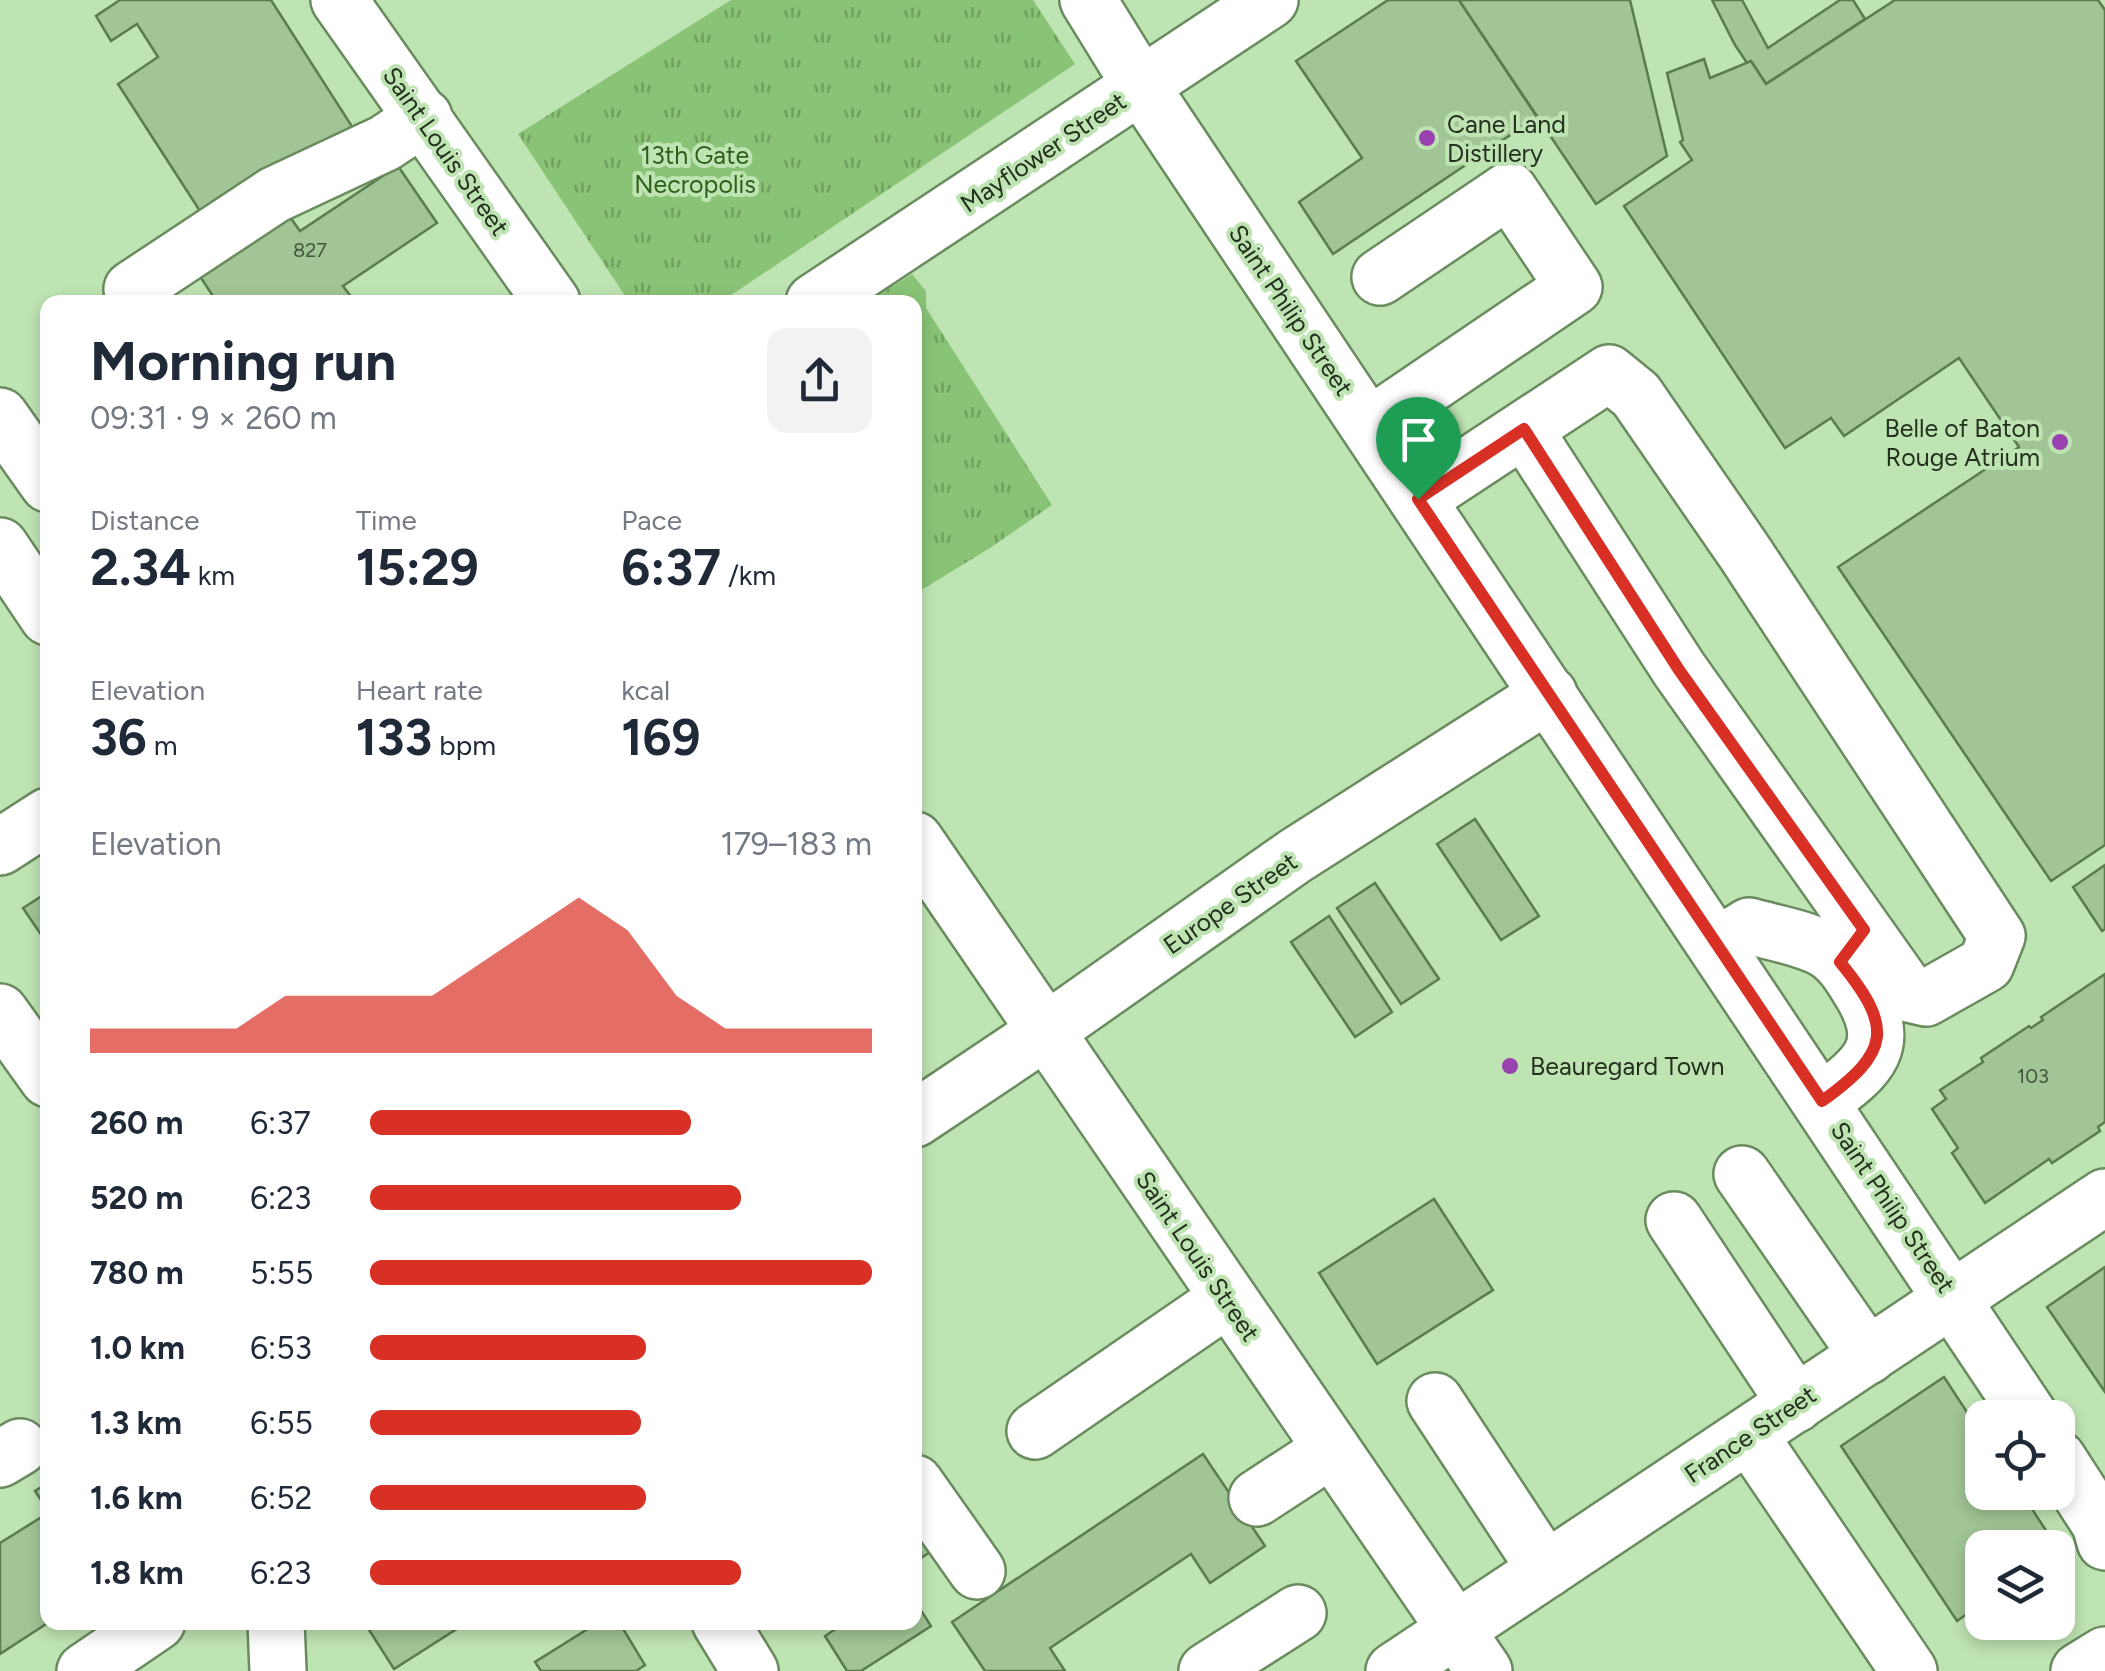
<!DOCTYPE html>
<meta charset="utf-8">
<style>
:root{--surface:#fff;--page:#f2f2f3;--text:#1f2937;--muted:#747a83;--accent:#d93025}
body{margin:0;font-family:Figtree,sans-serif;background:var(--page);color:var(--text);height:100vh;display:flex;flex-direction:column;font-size:38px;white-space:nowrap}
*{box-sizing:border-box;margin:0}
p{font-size:32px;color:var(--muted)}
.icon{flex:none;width:55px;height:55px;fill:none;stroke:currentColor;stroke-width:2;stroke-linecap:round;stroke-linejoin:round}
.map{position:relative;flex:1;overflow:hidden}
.sheet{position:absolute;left:40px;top:295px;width:882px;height:1335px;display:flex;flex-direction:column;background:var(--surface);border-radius:20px;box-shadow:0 5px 15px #0003}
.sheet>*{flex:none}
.fabs{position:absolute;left:1965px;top:1400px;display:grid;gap:20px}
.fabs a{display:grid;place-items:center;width:110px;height:110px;border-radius:20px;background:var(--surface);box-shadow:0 5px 15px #0003;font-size:50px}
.pin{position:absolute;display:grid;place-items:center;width:85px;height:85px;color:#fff;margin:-102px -42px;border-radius:50% 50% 50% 0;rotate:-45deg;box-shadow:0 0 10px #0007}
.pin .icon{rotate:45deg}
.round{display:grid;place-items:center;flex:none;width:105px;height:105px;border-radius:20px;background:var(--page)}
.summary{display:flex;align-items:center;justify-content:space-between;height:170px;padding:0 50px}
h1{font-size:55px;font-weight:700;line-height:75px}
.metrics{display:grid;grid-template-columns:repeat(3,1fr);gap:15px;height:170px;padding:10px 50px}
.metrics div{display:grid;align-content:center}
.metrics b{font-size:50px;font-weight:700}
.metrics small{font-size:28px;font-weight:400}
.metrics p{font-size:28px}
.chart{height:280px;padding:20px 50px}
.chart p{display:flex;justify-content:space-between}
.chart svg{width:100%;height:180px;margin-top:10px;fill:var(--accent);opacity:.7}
ul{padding:0 50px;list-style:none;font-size:32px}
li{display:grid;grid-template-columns:160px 120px 1fr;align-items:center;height:75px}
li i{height:25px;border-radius:12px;background:var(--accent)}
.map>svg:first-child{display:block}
.grass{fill:url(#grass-tufts)}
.building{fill:#a1c596;stroke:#5a7c4f;stroke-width:2.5}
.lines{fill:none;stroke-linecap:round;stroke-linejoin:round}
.minor-casing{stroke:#698b5e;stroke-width:60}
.major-casing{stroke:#698b5e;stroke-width:60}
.highway-casing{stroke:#698b5e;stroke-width:60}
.minor{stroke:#fff;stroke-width:55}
.major{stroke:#fff;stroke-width:55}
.highway{stroke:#fff;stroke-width:55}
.route-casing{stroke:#fff;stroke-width:20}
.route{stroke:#d93025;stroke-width:12}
.poi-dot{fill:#9842b0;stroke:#bfe4b3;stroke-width:4}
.labels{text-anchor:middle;stroke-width:8;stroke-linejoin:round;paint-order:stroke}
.number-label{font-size:20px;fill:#42563c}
.poi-label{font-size:25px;fill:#23311e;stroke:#bfe4b3;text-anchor:start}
.street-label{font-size:25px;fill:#23311e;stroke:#bfe4b3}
.park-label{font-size:25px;fill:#2d5f19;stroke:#bfe4b3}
</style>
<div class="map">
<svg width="2105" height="1671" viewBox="0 0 2105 1671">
<defs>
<pattern id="grass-tufts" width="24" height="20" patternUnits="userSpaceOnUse" patternTransform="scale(2.5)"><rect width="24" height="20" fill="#89c476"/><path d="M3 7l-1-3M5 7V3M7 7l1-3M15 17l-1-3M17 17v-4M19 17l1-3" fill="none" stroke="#70a060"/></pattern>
</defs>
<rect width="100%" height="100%" fill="#bfe4b3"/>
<g class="grass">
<path d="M 731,0 L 1033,0 L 1075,64 L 721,302 L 629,302 L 518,134 Z"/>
<path d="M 912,274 L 926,291 L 926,308 L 1052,505 L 990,548 L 915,594 L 915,302 L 867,302 Z"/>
</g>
<g class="building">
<path d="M 120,0 L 271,0 L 353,128 L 207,222 L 118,84 L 158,57 L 137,24 L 111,41 L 96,16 Z"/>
<path d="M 1388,0 L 1459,0 L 1537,117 L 1333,254 L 1299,202 L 1362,158 L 1296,61 Z"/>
<path d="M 1459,0 L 1630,0 L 1667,156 L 1596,204 Z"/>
<path d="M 1712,0 L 1742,0 L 1768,48 L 1840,0 L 1853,0 L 1865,19 L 1766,84 L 1751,61 L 1747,63 L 1735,45 Z"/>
<path d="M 1895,0 L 2098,0 L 2105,10 L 2105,845 L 2051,881 L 1838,567 L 2019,447 L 1959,358 L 1844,436 L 1831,418 L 1785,448 L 1624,206 L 1692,160 L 1680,142 L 1683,140 L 1667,73 L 1704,59 L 1710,78 L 1751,61 L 1766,84 Z"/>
<path d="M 398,166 L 437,223 L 343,286 L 355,302 L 217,302 L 195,269 L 285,210 L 300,231 Z"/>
<path d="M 1475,819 L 1539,916 L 1501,940 L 1437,844 Z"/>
<path d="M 2105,865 L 2105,929 L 2102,931 L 2073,887 Z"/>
<path d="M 1375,883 L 1439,979 L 1401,1004 L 1337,908 Z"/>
<path d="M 48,892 L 48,945 L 23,908 Z"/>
<path d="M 1329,916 L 1392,1012 L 1355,1037 L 1291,942 Z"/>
<path d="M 2105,974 L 2105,1122 L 2098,1127 L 2100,1131 L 2052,1163 L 2049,1159 L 1985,1203 L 1952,1153 L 1958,1148 L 1932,1109 L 1946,1099 L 1940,1090 L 1983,1062 L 1981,1058 L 2029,1026 L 2031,1028 L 2043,1020 L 2041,1017 Z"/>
<path d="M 1434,1199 L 1493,1290 L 1377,1364 L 1319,1273 Z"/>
<path d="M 2105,1267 L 2105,1392 L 2047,1307 Z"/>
<path d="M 1944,1377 L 1982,1435 L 1982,1492 L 2021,1492 L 2060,1552 L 2058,1554 L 2058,1548 L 1982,1548 L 1982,1603 L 1957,1621 L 1841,1446 Z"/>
<path d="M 1203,1454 L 1265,1546 L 1210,1583 L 1191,1554 L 1050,1648 L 1065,1671 L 985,1671 L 952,1622 Z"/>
<path d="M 48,1483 L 48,1511 L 35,1491 Z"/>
<path d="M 915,1512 L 938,1547 L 915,1562 Z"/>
<path d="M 48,1513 L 49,1622 L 0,1654 L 0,1543 Z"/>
<path d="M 915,1601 L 931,1626 L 861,1671 L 847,1671 L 825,1636 L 846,1622 L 915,1622 Z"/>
<path d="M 364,1622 L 466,1622 L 466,1623 L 394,1669 Z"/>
<path d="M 599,1622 L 619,1622 L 645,1665 L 636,1671 L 541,1671 L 535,1662 Z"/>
</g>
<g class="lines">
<defs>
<g id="minor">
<path d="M 141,302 L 132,289 L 274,195 L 385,143 L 424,117"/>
<path d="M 814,302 L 1270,0"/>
<path d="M 1369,426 L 1574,287 L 1509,190 L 1380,277"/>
<path d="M 1418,499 L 1609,373 L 1636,395 L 1745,553 L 1997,936 L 1986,964 L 1926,998 L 1909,994 L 1679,669 L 1524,429"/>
<path d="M 0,847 L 48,816"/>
<path d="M 1717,946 L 1749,926 C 1774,933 1801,937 1824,949 C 1840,958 1850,974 1859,989 C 1895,1046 1869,1067 1822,1101"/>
<path d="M 0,1012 L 48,1079"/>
<path d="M 915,1119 L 1045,1032 L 1295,856 L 1549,694"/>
<path d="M 1742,1174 L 1868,1356"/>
<path d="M 1674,1220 L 1796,1404"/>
<path d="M 1435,1401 L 1546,1570"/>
<path d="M 1035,1431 L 1227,1299"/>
<path d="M 1749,1435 L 1909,1671"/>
<path d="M 0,1459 L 20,1447"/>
<path d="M 915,1483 L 977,1571"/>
<path d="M 1257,1498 L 1332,1449"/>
<path d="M 276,1622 L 278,1671"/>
<path d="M 85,1671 L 157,1622"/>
<path d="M 1207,1671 L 1298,1613"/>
<path d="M 1394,1671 L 2105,1197"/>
</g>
<g id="major">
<path d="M 339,0 L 552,302"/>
<path d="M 1088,0 L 1141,86 L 2031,1418"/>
<path d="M 0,546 L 48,617"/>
<path d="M 915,840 L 1484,1671"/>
<path d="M 2058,1459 L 2100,1524 L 2105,1542"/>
<path d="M 720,1622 L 750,1671"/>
<path d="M 2079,1671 L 2105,1655"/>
</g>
<path id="highway" d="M 0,416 L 48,484"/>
</defs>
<use href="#minor" class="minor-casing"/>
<use href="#major" class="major-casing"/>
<use href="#highway" class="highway-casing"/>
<use href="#minor" class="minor"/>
<use href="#major" class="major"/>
<use href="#highway" class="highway"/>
</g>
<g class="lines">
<defs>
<path id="route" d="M 1524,429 L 1679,670 L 1864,930 L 1840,962 C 1894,1028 1890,1052 1822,1101 L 1418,499 Z"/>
</defs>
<use href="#route" class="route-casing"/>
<use href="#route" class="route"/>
</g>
<g class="poi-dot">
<circle cx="1427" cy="138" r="10"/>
<circle cx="2060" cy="442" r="10"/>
<circle cx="1510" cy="1066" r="10"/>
</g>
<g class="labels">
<g class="number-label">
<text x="310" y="257">827</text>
<text x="2033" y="1083">103</text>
</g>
<g class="poi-label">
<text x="1447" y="133">Cane Land<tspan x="1447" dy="29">Distillery</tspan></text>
<text x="2040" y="437" text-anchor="end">Belle of Baton<tspan x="2040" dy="29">Rouge Atrium</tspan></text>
<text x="1530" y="1075">Beauregard Town</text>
</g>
<g class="street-label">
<text transform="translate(446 151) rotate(55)" y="9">Saint Louis Street</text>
<text transform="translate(1043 152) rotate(-34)" y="9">Mayflower Street</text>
<text transform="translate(1291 310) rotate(56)" y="9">Saint Philip Street</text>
<text transform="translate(1230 903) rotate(-35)" y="9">Europe Street</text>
<text transform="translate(1893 1207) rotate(56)" y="9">Saint Philip Street</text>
<text transform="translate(1198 1256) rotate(56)" y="9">Saint Louis Street</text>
<text transform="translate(1750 1434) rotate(-34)" y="9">France Street</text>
</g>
<g class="park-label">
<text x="695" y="164">13th Gate<tspan x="695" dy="29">Necropolis</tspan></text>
</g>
</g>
</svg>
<div class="fabs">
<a><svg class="icon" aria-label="locate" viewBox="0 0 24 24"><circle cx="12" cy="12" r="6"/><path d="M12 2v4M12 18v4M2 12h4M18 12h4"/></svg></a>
<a><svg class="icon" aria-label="layers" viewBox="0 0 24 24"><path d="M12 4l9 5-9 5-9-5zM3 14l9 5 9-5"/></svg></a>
</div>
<div class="pin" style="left:1418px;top:499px;background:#1e9e55"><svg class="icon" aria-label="arrive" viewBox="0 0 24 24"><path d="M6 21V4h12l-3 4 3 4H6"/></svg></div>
<section class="sheet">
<div class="summary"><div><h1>Morning run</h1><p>09:31 · 9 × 260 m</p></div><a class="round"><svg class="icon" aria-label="share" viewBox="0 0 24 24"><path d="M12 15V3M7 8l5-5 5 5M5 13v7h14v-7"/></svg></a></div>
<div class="metrics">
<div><p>Distance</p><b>2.34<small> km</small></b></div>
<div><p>Time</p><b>15:29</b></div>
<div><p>Pace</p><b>6:37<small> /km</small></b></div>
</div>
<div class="metrics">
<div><p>Elevation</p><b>36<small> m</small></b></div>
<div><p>Heart rate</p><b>133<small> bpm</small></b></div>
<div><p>kcal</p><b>169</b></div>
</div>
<div class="chart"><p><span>Elevation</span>179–183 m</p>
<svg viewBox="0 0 160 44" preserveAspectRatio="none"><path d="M0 44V38L10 38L20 38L30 38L40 30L50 30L60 30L70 30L80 22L90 14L100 6L110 14L120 30L130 38L140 38L150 38L160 38V44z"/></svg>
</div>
<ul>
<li><b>260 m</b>6:37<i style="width:64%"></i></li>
<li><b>520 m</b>6:23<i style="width:74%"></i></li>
<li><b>780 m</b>5:55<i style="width:100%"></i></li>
<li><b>1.0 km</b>6:53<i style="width:55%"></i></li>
<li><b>1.3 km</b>6:55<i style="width:54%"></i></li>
<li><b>1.6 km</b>6:52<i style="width:55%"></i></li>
<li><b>1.8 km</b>6:23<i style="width:74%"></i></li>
</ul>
</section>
</div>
